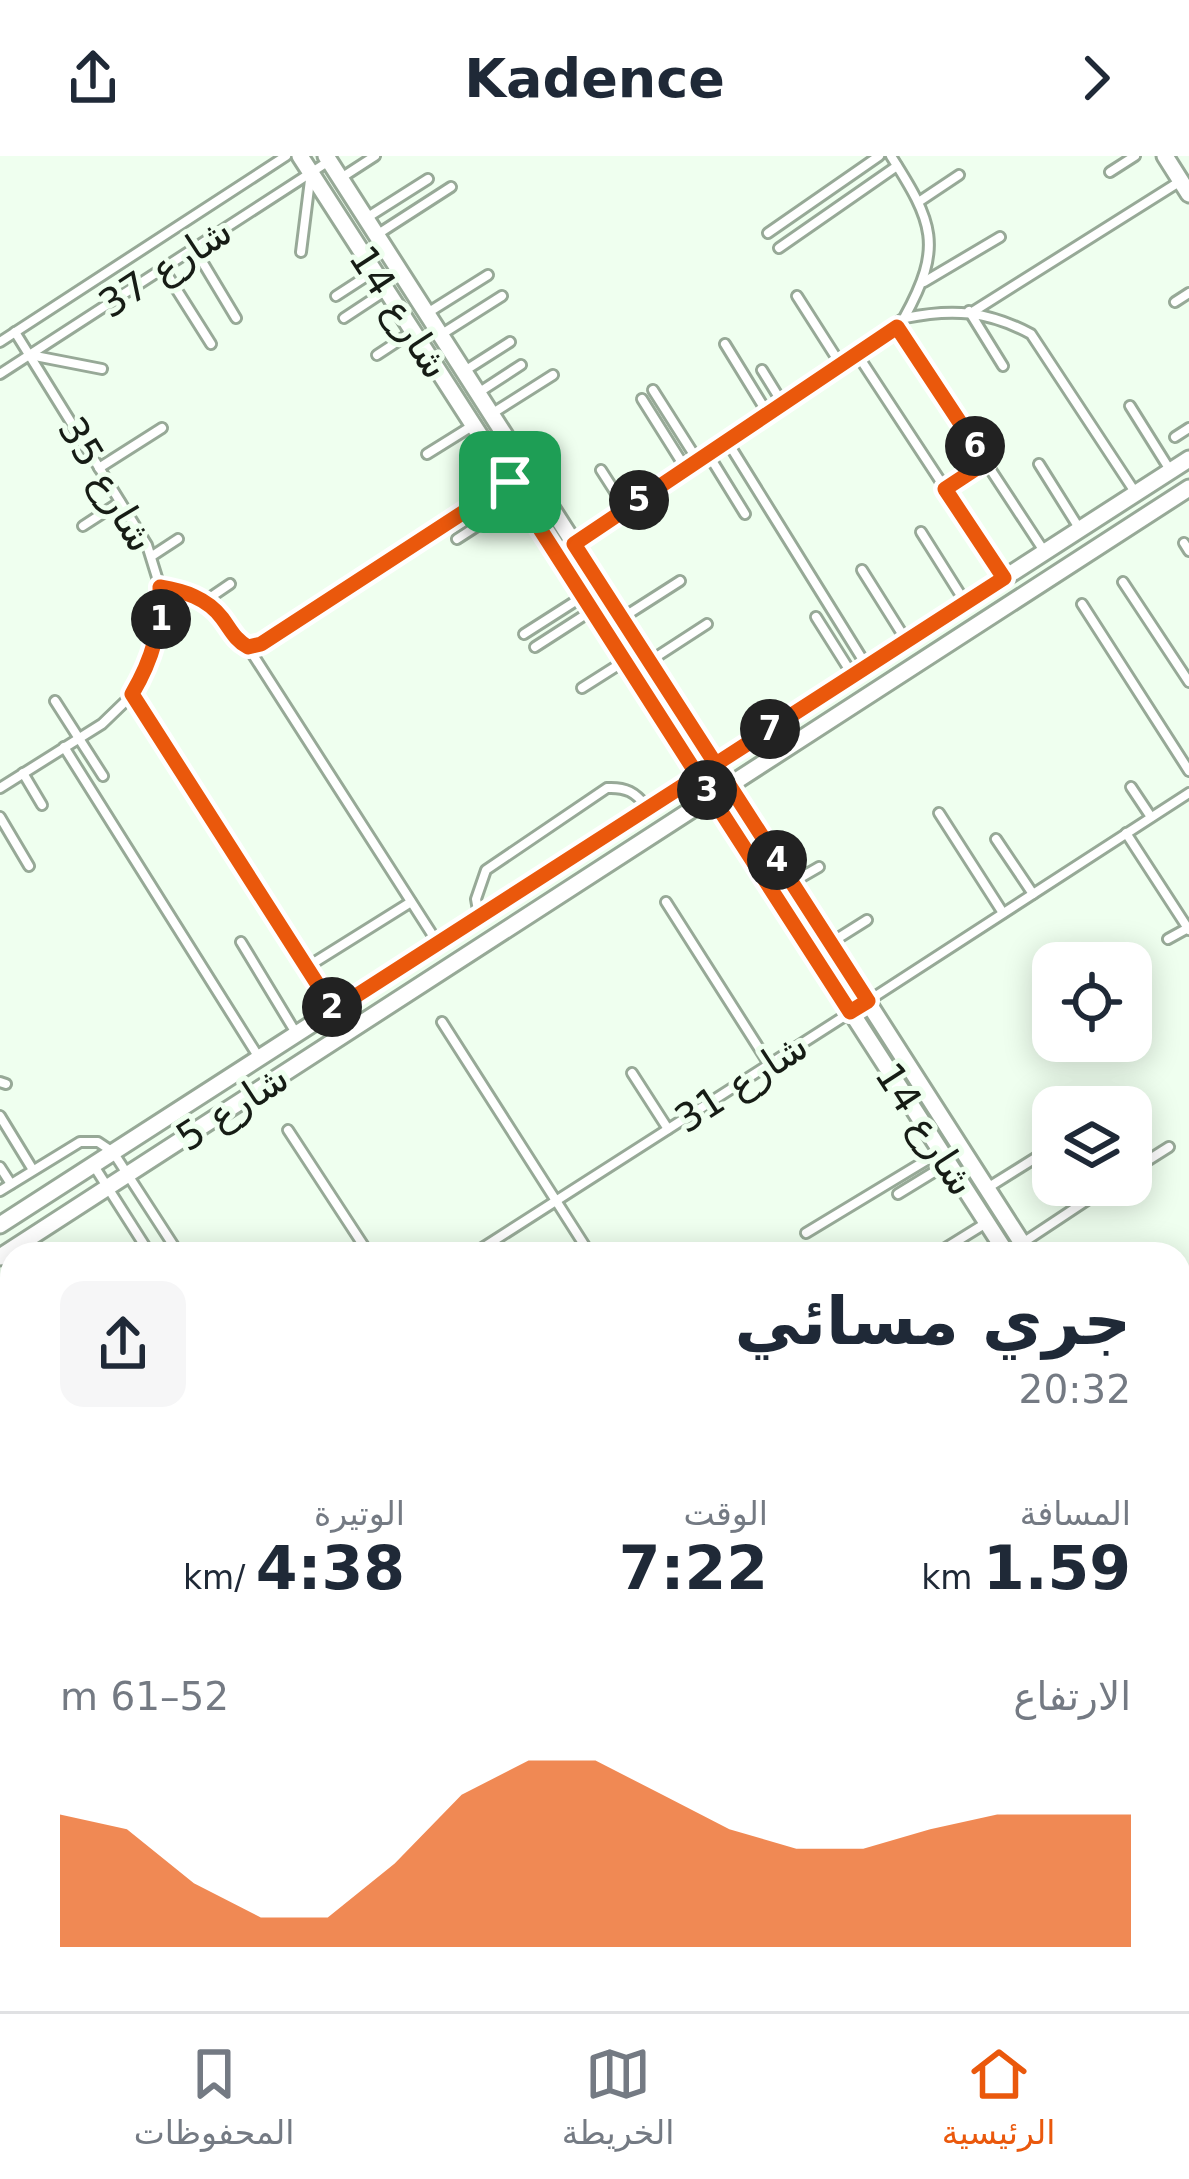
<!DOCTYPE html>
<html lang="ar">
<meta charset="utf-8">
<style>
:root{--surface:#fff;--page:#f6f6f7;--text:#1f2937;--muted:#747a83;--line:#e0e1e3;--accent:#ea580c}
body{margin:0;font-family:"DejaVu Sans",Vazirmatn,sans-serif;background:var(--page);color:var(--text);direction:rtl;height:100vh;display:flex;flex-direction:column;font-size:45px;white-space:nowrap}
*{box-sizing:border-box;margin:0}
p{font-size:39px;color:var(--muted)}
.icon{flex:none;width:66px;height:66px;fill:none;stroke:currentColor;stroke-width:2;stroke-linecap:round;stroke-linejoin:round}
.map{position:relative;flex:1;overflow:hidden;direction:ltr}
.drawer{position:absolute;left:0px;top:1086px;width:1191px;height:771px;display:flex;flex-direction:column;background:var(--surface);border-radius:36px 36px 0 0;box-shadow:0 6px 30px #0003;direction:rtl}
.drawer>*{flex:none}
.controls{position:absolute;left:1032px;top:786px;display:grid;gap:24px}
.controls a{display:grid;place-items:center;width:120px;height:120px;border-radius:24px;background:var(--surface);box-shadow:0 6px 30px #0003;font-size:60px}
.pin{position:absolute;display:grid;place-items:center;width:102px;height:102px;color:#fff;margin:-51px;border-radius:24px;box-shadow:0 6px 18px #0006}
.km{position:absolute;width:60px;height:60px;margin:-30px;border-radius:50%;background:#222;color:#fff;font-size:33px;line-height:60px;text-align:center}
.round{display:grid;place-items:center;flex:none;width:126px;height:126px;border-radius:24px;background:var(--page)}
.summary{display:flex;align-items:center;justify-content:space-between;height:204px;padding:0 60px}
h1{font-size:66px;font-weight:700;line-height:90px}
.stats{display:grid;grid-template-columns:repeat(3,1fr);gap:18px;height:204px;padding:12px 60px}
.stats div{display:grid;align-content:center}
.stats b{font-size:60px;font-weight:700}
.stats small{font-size:33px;font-weight:400}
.stats p{font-size:33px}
.chart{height:336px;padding:24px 60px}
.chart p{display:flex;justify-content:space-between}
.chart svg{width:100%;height:216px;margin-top:12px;fill:var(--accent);opacity:.7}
header{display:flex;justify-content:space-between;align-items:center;height:156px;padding:0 60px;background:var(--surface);font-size:54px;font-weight:700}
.menu{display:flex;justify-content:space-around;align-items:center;height:168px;border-top:3px solid var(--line);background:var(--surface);font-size:33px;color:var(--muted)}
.menu a{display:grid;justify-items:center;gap:6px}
.menu .active{color:var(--accent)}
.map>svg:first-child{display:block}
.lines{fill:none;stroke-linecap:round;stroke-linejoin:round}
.lane-casing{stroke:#97a997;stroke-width:14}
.street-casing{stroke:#97a997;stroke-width:21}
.lane{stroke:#fff;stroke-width:8}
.street{stroke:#fff;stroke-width:15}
.route-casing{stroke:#fff;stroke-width:24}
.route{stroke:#ea580c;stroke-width:15}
.labels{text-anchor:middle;stroke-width:10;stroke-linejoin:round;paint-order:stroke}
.street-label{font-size:39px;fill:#161c15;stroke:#efffef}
</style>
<header><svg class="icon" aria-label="forward" viewBox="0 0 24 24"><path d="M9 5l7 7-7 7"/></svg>Kadence<svg class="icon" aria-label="share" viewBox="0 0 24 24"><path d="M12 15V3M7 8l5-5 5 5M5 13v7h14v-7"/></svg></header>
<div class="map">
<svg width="1189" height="1855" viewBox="0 0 1189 1855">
<rect width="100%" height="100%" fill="#efffef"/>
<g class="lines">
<defs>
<g id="lane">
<path d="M 1110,16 L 1135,0"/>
<path d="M 341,22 L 375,0"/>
<path d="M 920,45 L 959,19"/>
<path d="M 368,61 L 428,23"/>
<path d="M 768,77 L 879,0"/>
<path d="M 378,78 L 451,31"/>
<path d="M 194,92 L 236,162"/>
<path d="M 779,92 L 897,10"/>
<path d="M 301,96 L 310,24"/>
<path d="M 163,112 L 211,188"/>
<path d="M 924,126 L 1000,81"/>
<path d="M 336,140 L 373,116"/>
<path d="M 797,140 L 841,209"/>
<path d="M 1175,146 L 1189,137"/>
<path d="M 969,155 L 1003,210"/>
<path d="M 974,155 L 1179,26"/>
<path d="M 429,156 L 488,119"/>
<path d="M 344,162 L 385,135"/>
<path d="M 905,162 C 953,152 988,155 1031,178 L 1135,336"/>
<path d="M 897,171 L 1044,395"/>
<path d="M 442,178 L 502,140"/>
<path d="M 0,186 L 286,0"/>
<path d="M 725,188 L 768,258"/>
<path d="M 857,198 L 1004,422"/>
<path d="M 30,199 L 102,213"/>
<path d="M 377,199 L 412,176"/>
<path d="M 466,214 L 510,186"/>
<path d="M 762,214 L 783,248"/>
<path d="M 0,218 L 329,5"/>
<path d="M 653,234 L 698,305"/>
<path d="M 478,237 L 521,209"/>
<path d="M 642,243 L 686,313"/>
<path d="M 1130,250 L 1170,314"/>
<path d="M 493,257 L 553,219"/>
<path d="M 1175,281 L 1189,272"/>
<path d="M 727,285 L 866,509"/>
<path d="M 427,298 L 472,270"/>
<path d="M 708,298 L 745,358"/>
<path d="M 1039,308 L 1079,372"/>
<path d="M 99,312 L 162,272"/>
<path d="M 601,314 L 626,353"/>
<path d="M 945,333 L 986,306"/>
<path d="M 83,370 L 120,346"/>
<path d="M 921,376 L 965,446"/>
<path d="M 457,383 L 519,343"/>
<path d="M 1184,387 L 1189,395"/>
<path d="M 152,400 L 178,383"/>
<path d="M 557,400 L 904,162 C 944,90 933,66 891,0"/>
<path d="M 862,414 L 906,484"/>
<path d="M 1123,426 L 1189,526"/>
<path d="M 160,431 C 184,435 207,442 222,462 C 231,474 235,484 248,491 L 261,487 L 508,327"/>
<path d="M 205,445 L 230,428"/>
<path d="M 1082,448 L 1189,615"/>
<path d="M 816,461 L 852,518"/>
<path d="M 622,462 L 680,425"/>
<path d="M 524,478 L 582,441"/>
<path d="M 248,491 L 437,786"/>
<path d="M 535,491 L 591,455"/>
<path d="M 650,505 L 707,468"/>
<path d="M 582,532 L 623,506"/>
<path d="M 132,539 L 334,854"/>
<path d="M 55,545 L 103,620"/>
<path d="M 64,591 L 258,900"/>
<path d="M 23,617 L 42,649"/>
<path d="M 1131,631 L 1151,661"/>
<path d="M 0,632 L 102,568 L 132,539 L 151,506 L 161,469 L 160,431 L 147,389 L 15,176"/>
<path d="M 939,657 L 1003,757"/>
<path d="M 0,661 L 29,710"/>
<path d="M 1126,677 L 1189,774"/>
<path d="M 996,683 L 1033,738"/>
<path d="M 793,726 L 819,711"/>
<path d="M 666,746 L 769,908"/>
<path d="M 479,760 L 476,743 L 486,714 L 607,632 C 626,631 635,636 647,651"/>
<path d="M 1168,783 L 1188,772"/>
<path d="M 241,786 L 296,877"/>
<path d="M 832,786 L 867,764"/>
<path d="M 307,811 L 411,746"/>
<path d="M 868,845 L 1189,637"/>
<path d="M 442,866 L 590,1098"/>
<path d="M 632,917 L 668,973"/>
<path d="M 0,926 L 6,928"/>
<path d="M 0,960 L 33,1014"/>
<path d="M 288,974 L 369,1098"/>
<path d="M 94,1010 L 150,1098"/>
<path d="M 0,1011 L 11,1028"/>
<path d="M 1131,1015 L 1169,991"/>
<path d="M 989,1031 L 1053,991"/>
<path d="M 0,1035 L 80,986 L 98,986 L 113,996 L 179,1098"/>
<path d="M 898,1038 L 947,1008"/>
<path d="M 806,1077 L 940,996"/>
<path d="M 1024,1086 L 1110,1029"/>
<path d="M 473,1098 L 851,856"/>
<path d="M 936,1098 L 986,1067"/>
<path d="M 1179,1128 L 1189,1122"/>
<path d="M 4,1244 L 12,1256"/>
<path d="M 1179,1298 L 1189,1291"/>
<path d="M 0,1401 L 12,1393"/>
<path d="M 0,1431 L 12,1449"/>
<path d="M 273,1845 L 280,1855"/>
<path d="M 540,1845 L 547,1855"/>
<path d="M 847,1845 L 854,1855"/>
<path d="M 869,1845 L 876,1855"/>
<path d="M 0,1854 L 15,1845"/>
</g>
<g id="street">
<path d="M 300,0 L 1007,1098"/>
<path d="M 326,0 L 1029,1098"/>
<path d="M 1165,0 L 1189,38"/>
<path d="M 0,1069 L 1189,303"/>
<path d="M 0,1101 L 1189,332"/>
<path d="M 1179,1330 L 1189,1346"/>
<path d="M 1179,1366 L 1189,1381"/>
<path d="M 1179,1476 L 1189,1470"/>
<path d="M 1179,1501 L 1189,1494"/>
<path d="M 592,1855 L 607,1845"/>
<path d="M 628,1855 L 643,1845"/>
</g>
</defs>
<use href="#lane" class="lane-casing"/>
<use href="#street" class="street-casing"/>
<use href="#lane" class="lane"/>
<use href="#street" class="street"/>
</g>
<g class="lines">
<defs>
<path id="route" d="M 510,326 L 261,488 L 248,491 C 235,484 231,474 222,462 C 207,442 184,435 160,431 C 161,473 153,502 132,538 L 334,854 L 698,620 L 850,856 L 868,845 C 769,693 672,540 574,388 L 897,171 L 986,306 L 945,333 L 1004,422 L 716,608 L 698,620 L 510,326"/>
</defs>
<use href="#route" class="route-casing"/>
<use href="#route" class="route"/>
</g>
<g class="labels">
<g class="street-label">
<text transform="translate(165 111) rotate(-33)" y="14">شارع 37</text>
<text transform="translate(400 156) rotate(57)" y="14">شارع 14</text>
<text transform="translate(107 328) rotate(59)" y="14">شارع 35</text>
<text transform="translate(741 926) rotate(-33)" y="14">شارع 31</text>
<text transform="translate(232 951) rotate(-33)" y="14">شارع 5</text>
<text transform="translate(926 973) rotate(57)" y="14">شارع 14</text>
</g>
</g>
</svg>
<div class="controls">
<a><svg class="icon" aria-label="locate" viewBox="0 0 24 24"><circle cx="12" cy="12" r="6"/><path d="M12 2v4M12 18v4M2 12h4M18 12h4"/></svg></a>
<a><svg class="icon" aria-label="layers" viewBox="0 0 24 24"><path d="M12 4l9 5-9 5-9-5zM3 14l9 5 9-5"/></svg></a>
</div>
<div class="pin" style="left:510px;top:326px;background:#1e9e55"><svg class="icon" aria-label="arrive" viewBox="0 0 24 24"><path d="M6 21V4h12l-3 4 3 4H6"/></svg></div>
<b class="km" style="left:161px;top:463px">1</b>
<b class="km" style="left:332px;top:851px">2</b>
<b class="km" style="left:707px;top:634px">3</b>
<b class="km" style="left:777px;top:704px">4</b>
<b class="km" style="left:639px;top:344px">5</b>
<b class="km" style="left:975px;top:290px">6</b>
<b class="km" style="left:770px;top:573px">7</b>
<section class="drawer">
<div class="summary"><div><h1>جري مسائي</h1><p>20:32</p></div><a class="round"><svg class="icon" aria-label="share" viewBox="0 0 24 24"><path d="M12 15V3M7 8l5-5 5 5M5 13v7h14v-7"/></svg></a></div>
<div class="stats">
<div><p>المسافة</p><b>1.59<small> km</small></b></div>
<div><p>الوقت</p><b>7:22</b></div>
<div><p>الوتيرة</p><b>4:38<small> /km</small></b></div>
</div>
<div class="chart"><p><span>الارتفاع</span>52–61 m</p>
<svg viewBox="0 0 160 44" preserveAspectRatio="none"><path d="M0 44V17L10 20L20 31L30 38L40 38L50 27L60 13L70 6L80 6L90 13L100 20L110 24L120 24L130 20L140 17L150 17L160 17V44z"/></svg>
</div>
</section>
</div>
<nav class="menu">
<a class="active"><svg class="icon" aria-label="home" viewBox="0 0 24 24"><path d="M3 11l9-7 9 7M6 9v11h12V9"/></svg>الرئيسية</a>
<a><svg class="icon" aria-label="map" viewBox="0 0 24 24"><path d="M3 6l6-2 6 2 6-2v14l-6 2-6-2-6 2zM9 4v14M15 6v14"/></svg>الخريطة</a>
<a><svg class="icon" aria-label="saved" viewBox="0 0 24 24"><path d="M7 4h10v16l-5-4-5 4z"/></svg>المحفوظات</a>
</nav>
